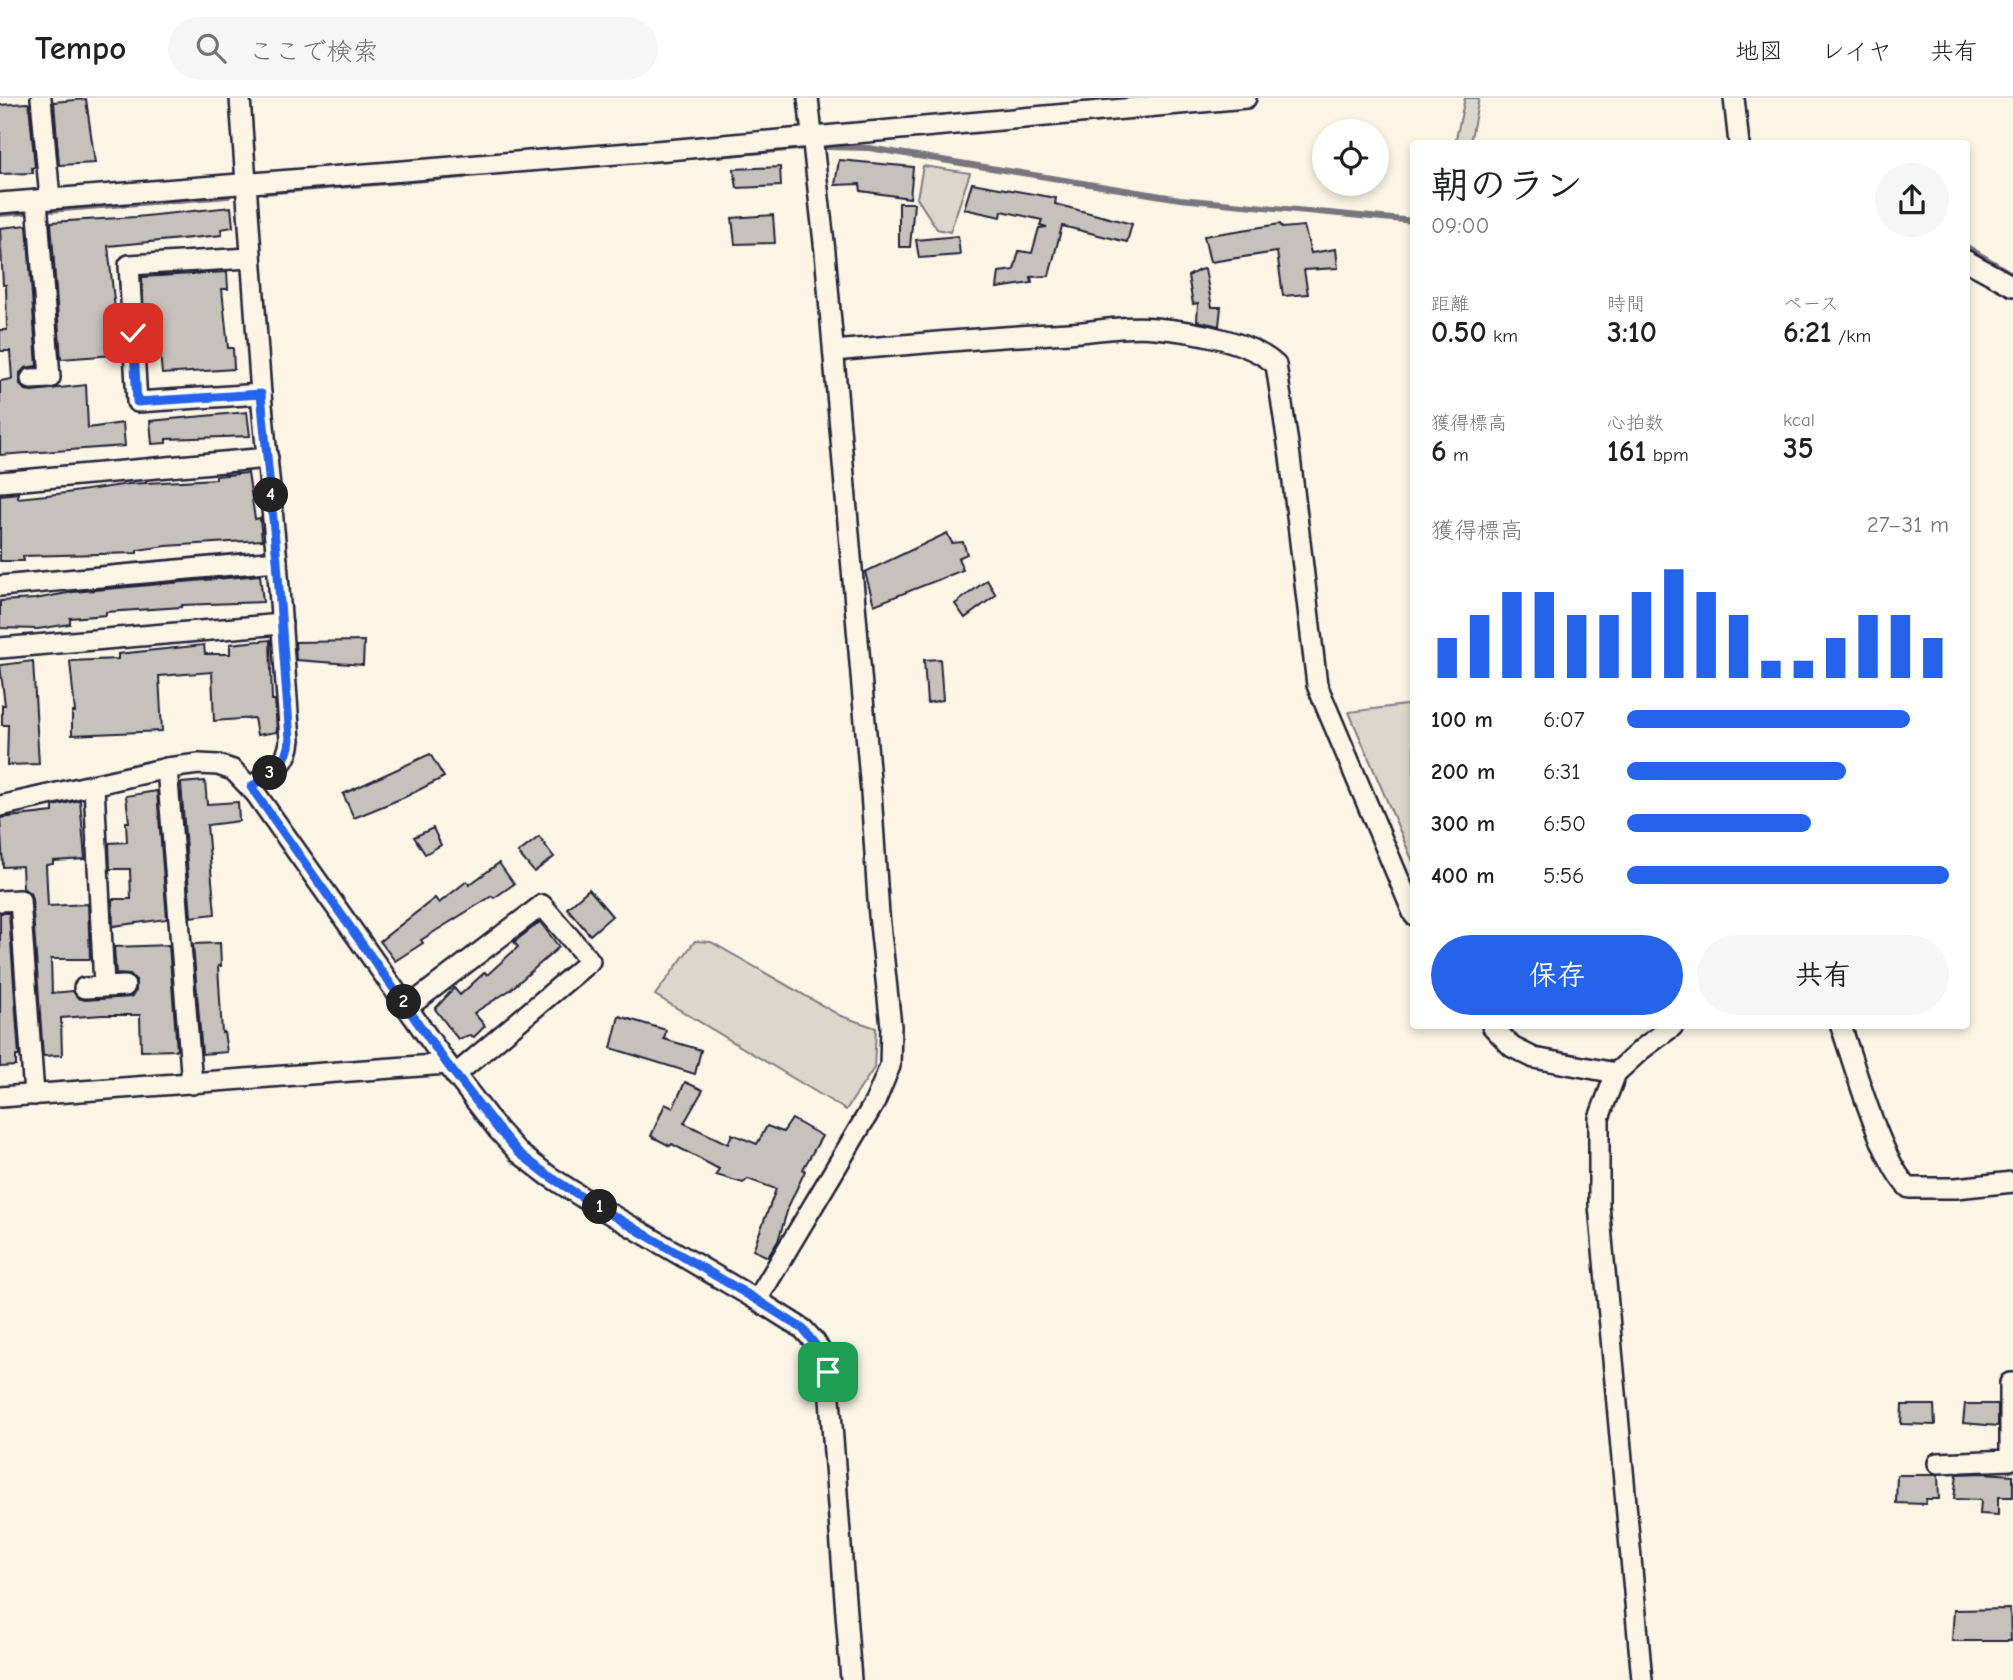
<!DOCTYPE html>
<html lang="ja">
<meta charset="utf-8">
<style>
:root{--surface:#fff;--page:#f6f6f6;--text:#202124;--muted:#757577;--line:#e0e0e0;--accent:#2563eb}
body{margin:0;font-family:"Comic Neue","Klee One",sans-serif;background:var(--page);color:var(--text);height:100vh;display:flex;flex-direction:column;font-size:26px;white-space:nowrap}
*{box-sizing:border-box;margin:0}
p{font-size:23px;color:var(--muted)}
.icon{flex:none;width:38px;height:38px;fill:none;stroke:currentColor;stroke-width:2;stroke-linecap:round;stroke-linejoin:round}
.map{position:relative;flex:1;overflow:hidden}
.side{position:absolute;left:1410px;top:42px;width:560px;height:889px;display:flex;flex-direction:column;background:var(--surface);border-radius:7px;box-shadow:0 4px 10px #0003}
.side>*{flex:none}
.fabs{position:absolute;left:1312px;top:21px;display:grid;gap:14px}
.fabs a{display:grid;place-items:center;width:77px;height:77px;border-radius:50%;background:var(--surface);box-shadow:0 4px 10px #0003;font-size:35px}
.pin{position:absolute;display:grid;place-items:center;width:60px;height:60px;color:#fff;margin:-30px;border-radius:14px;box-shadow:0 4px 10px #0006}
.km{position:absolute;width:35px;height:35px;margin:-18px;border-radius:50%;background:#222;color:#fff;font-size:19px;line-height:35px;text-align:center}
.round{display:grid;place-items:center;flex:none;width:74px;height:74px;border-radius:37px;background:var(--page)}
.overview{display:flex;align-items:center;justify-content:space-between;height:119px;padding:0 21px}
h1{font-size:38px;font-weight:700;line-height:52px}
.metrics{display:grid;grid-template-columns:repeat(3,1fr);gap:10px;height:119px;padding:7px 21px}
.metrics div{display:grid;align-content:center}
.metrics b{font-size:30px;font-weight:700}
.metrics small{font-size:19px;font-weight:400}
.metrics p{font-size:19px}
.chart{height:196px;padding:14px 21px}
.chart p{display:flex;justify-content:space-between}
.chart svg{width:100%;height:126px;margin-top:7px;stroke:var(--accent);stroke-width:6}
.cta{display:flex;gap:14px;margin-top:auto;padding:14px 21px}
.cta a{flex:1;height:80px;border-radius:42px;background:var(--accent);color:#fff;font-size:28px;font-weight:700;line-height:80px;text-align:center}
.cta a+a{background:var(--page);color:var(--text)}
ul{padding:0 21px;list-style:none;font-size:23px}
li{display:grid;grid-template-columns:112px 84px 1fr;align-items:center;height:52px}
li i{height:18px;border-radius:9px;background:var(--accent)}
header{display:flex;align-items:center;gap:42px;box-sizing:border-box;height:98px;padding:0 35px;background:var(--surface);border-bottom:2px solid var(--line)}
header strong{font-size:33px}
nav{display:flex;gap:38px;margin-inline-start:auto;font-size:24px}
.search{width:490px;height:63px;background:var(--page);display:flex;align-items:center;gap:18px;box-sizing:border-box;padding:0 24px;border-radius:38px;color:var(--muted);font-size:26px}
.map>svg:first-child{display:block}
.green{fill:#dcd6cc;stroke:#7f7c84;stroke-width:2}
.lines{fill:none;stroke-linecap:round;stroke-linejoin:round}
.stream{stroke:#78757e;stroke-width:6}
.building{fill:#c6c1bb;stroke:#22223b;stroke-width:2}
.minor-casing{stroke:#22223b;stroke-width:24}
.minor{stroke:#fcf5e5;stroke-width:19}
.route-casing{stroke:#fff;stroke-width:14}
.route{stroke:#2563eb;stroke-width:9}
</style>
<header>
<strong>Tempo</strong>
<div class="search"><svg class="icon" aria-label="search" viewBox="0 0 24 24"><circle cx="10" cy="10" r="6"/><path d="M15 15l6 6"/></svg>ここで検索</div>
<nav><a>地図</a><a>レイヤ</a><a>共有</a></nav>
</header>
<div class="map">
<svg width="2013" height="1582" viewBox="0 0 2013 1582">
<rect width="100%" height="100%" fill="#fcf5e5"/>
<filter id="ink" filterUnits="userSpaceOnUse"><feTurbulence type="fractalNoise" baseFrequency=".0143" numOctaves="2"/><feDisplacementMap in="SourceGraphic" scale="14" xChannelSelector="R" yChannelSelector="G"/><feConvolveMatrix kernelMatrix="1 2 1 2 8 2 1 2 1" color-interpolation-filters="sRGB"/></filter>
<g filter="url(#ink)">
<g class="green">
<path d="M 1465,0 L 1479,0 L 1470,45 L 1455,45 Z"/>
<path d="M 923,68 L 970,75 L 950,134 L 937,131 L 917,100 Z"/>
<path d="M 1414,606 L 1414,766 L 1349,614 Z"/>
<path d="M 695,843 L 711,844 L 841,918 L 876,930 L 874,970 L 846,1012 L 655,897 Z"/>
</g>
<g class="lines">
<g class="stream">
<path d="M 827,49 L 869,50 L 1180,101 L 1414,123"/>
<path d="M 719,57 L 799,50"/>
<path d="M 264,94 L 464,78"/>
<path d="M 50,112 L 228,98"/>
<path d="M 0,116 L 26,114"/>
<path d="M 1967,149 L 2013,177"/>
</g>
</g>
<g class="building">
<path d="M 86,1 L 95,65 L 59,67 L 54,4 Z"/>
<path d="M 27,5 L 29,6 L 35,69 L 32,70 L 33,75 L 0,76 L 0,7 Z"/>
<path d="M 839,62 L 913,69 L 910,100 L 861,93 L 860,86 L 835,87 Z"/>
<path d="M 780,69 L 781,88 L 737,90 L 734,71 Z"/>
<path d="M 972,85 L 1056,100 L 1055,106 L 1132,126 L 1127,144 L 1062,128 L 1049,178 L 1031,179 L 1032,185 L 997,190 L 999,174 L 1014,172 L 1019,153 L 1032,155 L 1039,130 L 1047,129 L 1040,127 L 1042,122 L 1002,113 L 1001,119 L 964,111 Z"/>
<path d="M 899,105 L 914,105 L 910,149 L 899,149 Z"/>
<path d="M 231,109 L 233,129 L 221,131 L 222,137 L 108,148 L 115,211 L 119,211 L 121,232 L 111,232 L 114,257 L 61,261 L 51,124 L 136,119 Z"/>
<path d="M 773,117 L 775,145 L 735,146 L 732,120 Z"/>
<path d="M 1280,126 L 1282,130 L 1304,128 L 1311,155 L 1336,151 L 1338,170 L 1304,172 L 1308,196 L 1283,198 L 1277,154 L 1210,164 L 1204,138 Z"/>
<path d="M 27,127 L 37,268 L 25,270 L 20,275 L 20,287 L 25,292 L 32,293 L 86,287 L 88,330 L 123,325 L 125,348 L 0,357 L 0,283 L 12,281 L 10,253 L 0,253 L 0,232 L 7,232 L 6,187 L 3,187 L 0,130 Z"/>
<path d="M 958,138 L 960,157 L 919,160 L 916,142 Z"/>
<path d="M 1205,171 L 1212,209 L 1221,209 L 1219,228 L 1197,223 L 1198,205 L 1193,206 L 1188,178 L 1199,172 Z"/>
<path d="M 227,174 L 228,191 L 222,191 L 228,250 L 233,250 L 234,271 L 162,276 L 160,254 L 146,255 L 142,179 Z"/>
<path d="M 247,314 L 250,338 L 166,341 L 166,345 L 152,346 L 150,323 Z"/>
<path d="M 248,375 L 255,421 L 260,420 L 262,442 L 166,448 L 137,452 L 137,455 L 23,458 L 24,463 L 0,463 L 0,397 L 18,395 L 18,400 L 66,395 L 129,386 L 216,381 L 216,378 Z"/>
<path d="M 947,435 L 952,445 L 963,444 L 967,456 L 958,460 L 963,472 L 874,507 L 865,474 Z"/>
<path d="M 260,477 L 263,504 L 182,507 L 182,509 L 106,514 L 106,517 L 70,520 L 70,526 L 38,531 L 0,530 L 0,503 L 35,501 L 73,494 Z"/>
<path d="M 987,482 L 996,497 L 965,520 L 955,506 Z"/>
<path d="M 270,542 L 272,602 L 275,602 L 277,634 L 257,637 L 254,620 L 214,623 L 212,574 L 159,578 L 162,633 L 72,637 L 72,614 L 75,614 L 70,563 L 118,561 L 118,556 L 204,547 L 205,556 L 230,556 L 230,546 Z"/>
<path d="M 364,543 L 363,567 L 296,562 L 295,544 Z"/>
<path d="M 940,561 L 943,602 L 927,605 L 924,562 Z"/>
<path d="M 33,563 L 39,666 L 7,667 L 8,627 L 2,627 L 2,607 L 5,607 L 0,567 Z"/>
<path d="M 430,656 L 444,679 L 405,699 L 354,720 L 343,696 Z"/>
<path d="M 205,683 L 207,706 L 238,704 L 239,723 L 207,727 L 215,816 L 191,819 L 181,685 Z"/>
<path d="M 157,693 L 167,821 L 113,828 L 112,801 L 131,801 L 130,771 L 110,771 L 109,745 L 127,744 L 126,724 L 129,724 L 126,698 Z"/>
<path d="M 80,702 L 85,761 L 53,763 L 53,766 L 46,767 L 48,808 L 88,806 L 90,861 L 51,861 L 52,895 L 73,893 L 78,900 L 85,902 L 131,899 L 136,893 L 136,882 L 130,877 L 116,876 L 114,849 L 169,847 L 177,952 L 141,953 L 140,917 L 102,917 L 61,920 L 62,957 L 43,958 L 32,801 L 30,795 L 23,790 L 22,768 L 3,769 L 0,720 L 53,714 L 53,708 Z"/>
<path d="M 433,730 L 441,747 L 425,756 L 414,739 Z"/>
<path d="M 539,739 L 554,759 L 534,774 L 518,755 Z"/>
<path d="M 499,765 L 514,786 L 494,800 L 492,798 L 421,842 L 423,845 L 395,863 L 380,843 L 435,800 L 439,805 L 467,783 L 469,787 Z"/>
<path d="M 589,791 L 612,818 L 590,837 L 567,810 Z"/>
<path d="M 0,815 L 9,815 L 19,958 L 16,958 L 16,968 L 0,969 Z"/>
<path d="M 540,824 L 559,849 L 510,892 L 474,915 L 485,928 L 474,939 L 470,937 L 458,941 L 435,911 L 454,890 L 460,897 L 485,874 L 487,877 L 518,849 L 514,844 Z"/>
<path d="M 220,845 L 221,868 L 218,868 L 222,935 L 224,934 L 227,954 L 202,956 L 193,846 Z"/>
<path d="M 619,918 L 666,932 L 664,941 L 701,952 L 695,976 L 611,950 Z"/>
<path d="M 685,984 L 703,992 L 684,1025 L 728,1046 L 732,1036 L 757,1046 L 767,1028 L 783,1034 L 792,1021 L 822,1038 L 803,1071 L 805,1073 L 789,1107 L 778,1143 L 768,1159 L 753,1152 L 776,1091 L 748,1081 L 743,1085 L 716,1077 L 719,1071 L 672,1046 L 670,1048 L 651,1038 L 665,1006 L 673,1010 Z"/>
<path d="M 1965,1306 L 1998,1306 L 1998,1328 L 1963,1325 Z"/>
<path d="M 1902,1307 L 1934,1307 L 1935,1327 L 1901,1326 Z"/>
<path d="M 1983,1375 L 2013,1377 L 2013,1399 L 1998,1399 L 1998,1417 L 1980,1416 L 1981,1402 L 1954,1401 L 1957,1376 Z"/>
<path d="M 1897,1377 L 1938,1377 L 1939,1401 L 1926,1401 L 1926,1406 L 1896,1405 Z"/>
<path d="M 2010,1511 L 2011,1543 L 1952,1543 L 1954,1512 Z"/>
</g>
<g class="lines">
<defs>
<g id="minor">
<path d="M 41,0 L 50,101"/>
<path d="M 240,0 L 261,296 L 277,463 L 290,642 C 288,668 270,675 251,689"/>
<path d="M 1734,0 L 1739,46"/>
<path d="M 0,105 L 668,52 L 1246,0"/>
<path d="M 250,160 L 129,167 L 137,304 L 261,296"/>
<path d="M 1967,163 L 2013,188"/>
<path d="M 834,253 C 912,246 991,239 1069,235 C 1098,233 1127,227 1155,230 C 1191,233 1249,242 1276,267 L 1290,359 L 1317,587 L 1414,817"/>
<path d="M 31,281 L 50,280 L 37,102"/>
<path d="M 0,384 L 268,360"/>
<path d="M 0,488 L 277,463"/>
<path d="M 0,550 L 282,526"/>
<path d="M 167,670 L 192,986"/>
<path d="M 94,688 L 104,888"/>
<path d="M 0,708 L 167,670 L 199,666 L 218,667 L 233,672 L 256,696 L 447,966 L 498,1032 L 519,1055 L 549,1078 L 588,1103 L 757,1202 L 803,1231 L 815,1244 L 823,1257 L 828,1274 L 851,1582"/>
<path d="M 0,803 L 20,802 L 34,997"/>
<path d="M 84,890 L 125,888"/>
<path d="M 408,909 L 542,807 L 590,863 L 455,977"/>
<path d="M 1492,928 L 1512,949 L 1534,960 L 1616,975"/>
<path d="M 1841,928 C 1854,966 1882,1066 1909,1090 L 1956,1090 L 2013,1084"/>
<path d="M 0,999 L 447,966"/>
<path d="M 757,1202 L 875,1004 L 890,968 L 891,928 L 879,817 L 871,694 L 825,154 L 808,0"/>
<path d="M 1938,1365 L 2010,1362 L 2010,1285 L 2013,1285"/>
<path d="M 1642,1582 L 1599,1107 L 1599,1020 L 1616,975 L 1642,951 L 1673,928"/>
</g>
</defs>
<use href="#minor" class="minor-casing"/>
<use href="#minor" class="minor"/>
</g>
</g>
<g class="lines" filter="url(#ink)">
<defs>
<path id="route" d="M 133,235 L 137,304 L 261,296 L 277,463 L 290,642 C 288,668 270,675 251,689 L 447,966 L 498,1031 L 519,1055 L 549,1078 L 588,1103 L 757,1202 L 803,1231 L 823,1257 L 828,1274"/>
</defs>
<use href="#route" class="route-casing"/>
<use href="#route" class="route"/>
</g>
</svg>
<div class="fabs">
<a><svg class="icon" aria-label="locate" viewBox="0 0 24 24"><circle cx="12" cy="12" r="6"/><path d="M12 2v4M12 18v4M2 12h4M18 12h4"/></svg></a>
</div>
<div class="pin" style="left:828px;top:1274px;background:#1e9e55"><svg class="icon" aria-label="arrive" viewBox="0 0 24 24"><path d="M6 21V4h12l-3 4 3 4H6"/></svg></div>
<div class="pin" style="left:133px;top:235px;background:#d93025"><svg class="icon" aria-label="check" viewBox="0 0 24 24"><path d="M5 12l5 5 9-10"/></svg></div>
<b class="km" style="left:600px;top:1109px">1</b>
<b class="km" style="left:404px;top:904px">2</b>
<b class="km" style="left:270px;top:675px">3</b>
<b class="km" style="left:271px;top:397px">4</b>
<section class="side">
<div class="overview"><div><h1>朝のラン</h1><p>09:00</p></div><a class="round"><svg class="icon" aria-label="share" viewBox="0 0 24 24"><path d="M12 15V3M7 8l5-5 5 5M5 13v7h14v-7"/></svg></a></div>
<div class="metrics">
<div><p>距離</p><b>0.50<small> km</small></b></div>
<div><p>時間</p><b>3:10</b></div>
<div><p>ペース</p><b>6:21<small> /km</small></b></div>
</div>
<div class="metrics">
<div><p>獲得標高</p><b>6<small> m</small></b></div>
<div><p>心拍数</p><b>161<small> bpm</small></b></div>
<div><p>kcal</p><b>35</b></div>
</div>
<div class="chart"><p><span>獲得標高</span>27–31 m</p>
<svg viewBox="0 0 160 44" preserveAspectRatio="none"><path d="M5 44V30M15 44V22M25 44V14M35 44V14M45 44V22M55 44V22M65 44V14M75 44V6M85 44V14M95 44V22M105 44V38M115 44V38M125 44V30M135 44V22M145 44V22M155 44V30"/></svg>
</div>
<ul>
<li><b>100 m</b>6:07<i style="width:88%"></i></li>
<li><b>200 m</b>6:31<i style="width:68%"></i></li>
<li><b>300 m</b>6:50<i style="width:57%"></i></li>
<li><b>400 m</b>5:56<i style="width:100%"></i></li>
</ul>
<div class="cta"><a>保存</a><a>共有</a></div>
</section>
</div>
